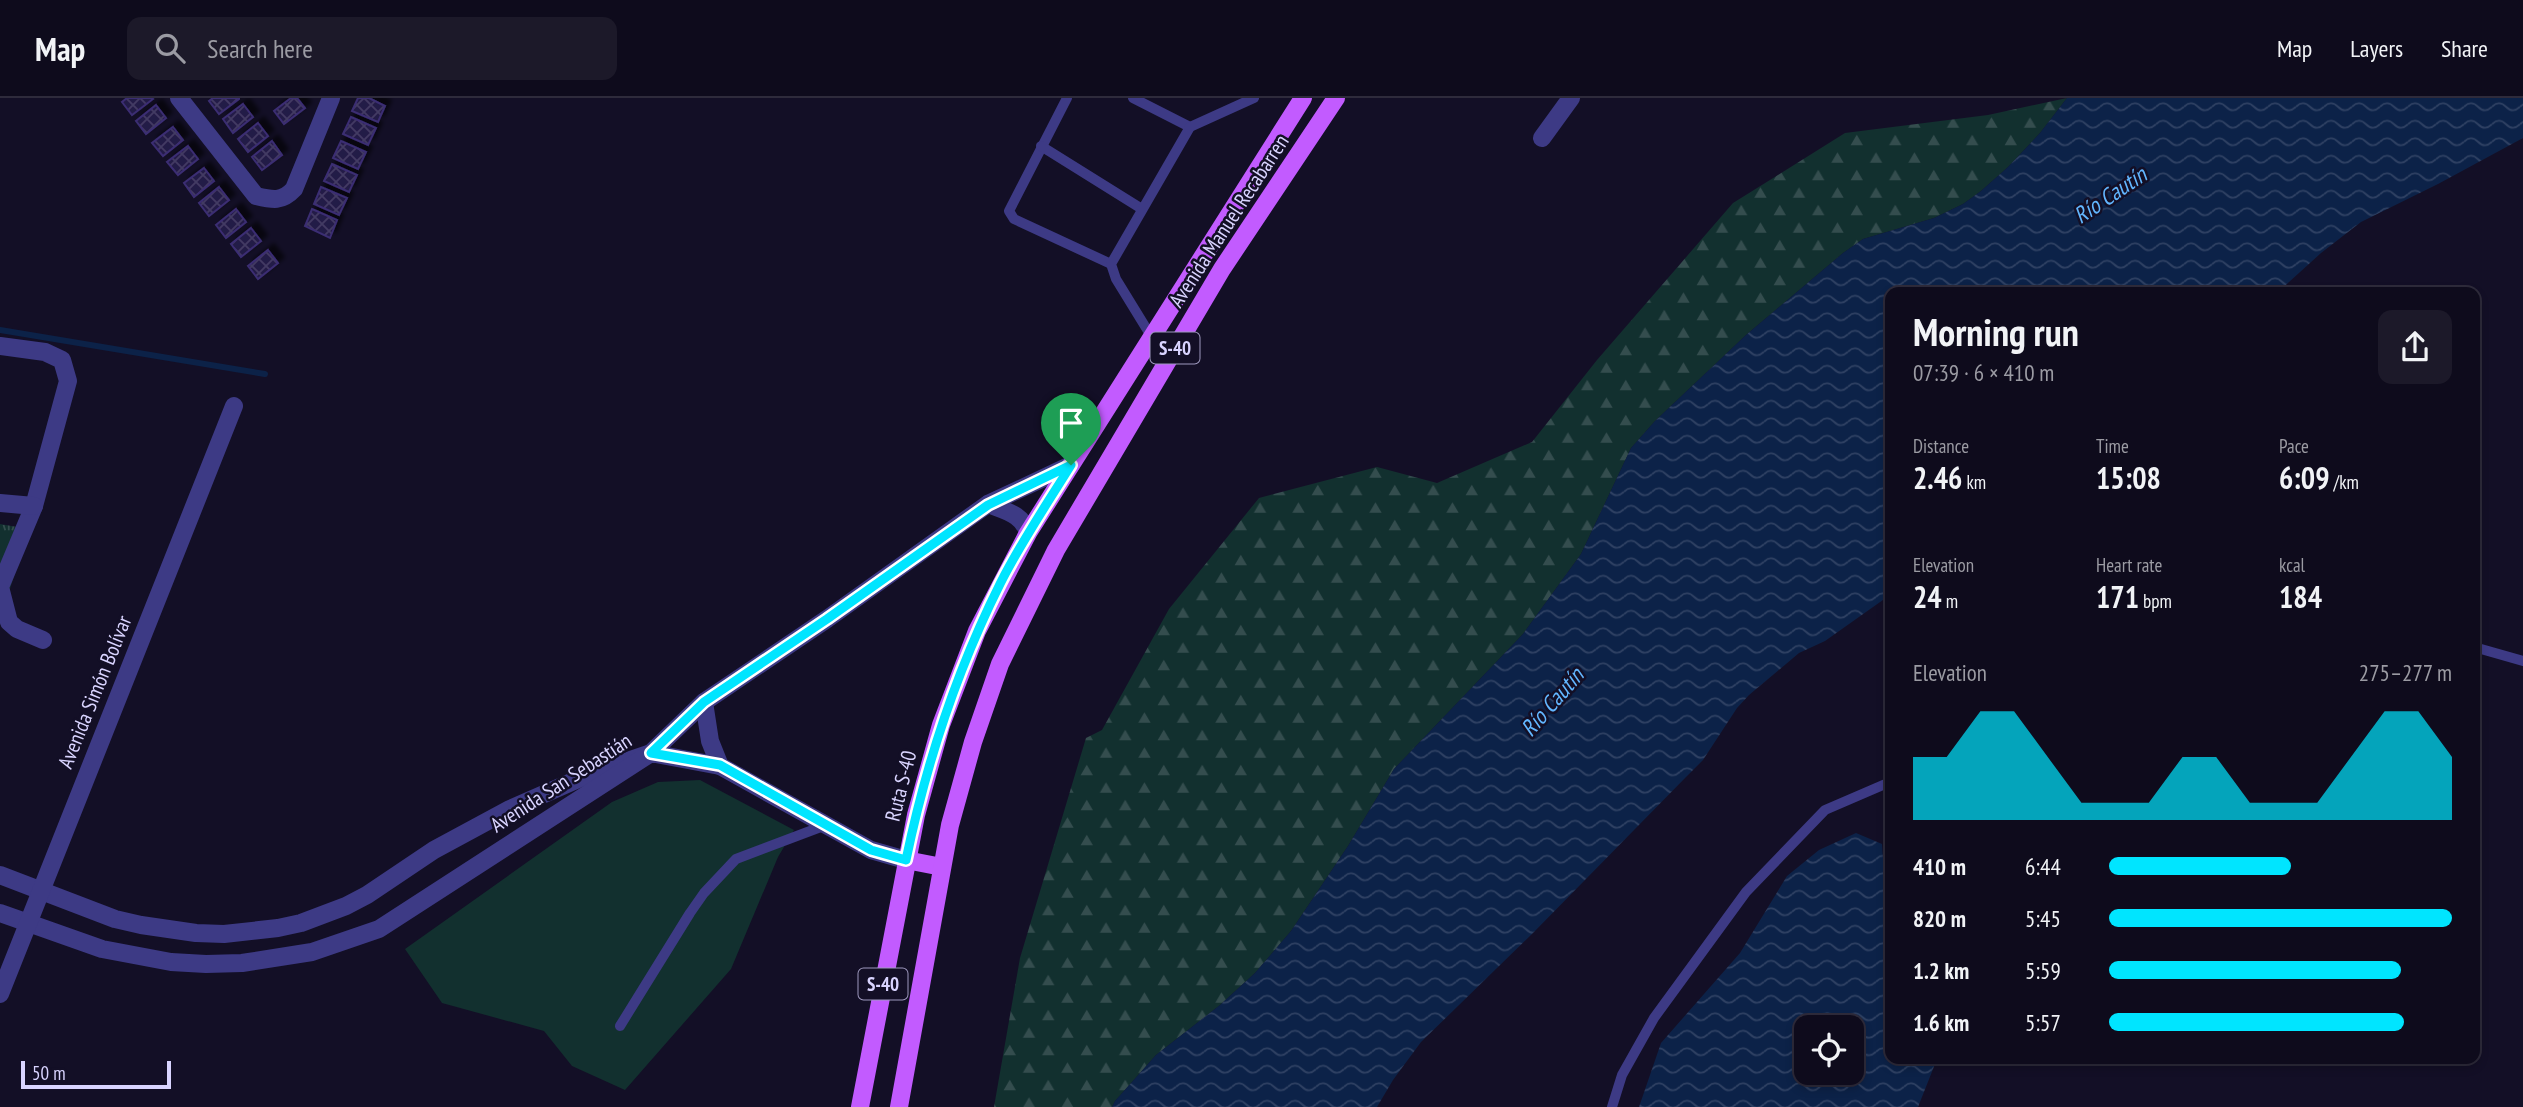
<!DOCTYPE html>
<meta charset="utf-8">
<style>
:root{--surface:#0e0b1c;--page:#1c1929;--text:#f1f3f6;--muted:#9b9ba3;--line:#2e2b3b;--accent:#00e5ff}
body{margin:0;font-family:"PT Sans Narrow",sans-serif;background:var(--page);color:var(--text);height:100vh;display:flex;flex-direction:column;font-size:26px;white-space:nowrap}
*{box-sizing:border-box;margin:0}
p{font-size:23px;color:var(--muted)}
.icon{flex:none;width:38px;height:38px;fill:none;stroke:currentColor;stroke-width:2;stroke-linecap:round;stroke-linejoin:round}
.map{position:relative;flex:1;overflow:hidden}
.details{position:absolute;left:1885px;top:189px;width:595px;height:777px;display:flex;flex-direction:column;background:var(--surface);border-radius:14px;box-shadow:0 4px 10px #0003,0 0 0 2px var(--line)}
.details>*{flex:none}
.buttons{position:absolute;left:1794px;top:917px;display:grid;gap:14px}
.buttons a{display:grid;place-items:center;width:70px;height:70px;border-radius:14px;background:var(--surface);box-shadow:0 4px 10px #0003,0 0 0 2px var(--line);font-size:35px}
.scale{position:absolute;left:21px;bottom:18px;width:150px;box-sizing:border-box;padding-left:7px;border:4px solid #d9d4ff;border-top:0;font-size:19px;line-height:24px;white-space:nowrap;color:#d9d4ff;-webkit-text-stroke:5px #130f26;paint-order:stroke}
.pin{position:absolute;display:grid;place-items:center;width:60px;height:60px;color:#fff;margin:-72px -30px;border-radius:50% 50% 50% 0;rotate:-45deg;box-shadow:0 0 7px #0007}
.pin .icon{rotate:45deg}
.round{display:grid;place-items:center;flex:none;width:74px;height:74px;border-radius:14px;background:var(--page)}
.headline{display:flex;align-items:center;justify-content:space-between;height:119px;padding:0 28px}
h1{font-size:38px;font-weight:600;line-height:52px}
.metrics{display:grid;grid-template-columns:repeat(3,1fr);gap:10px;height:119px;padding:7px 28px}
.metrics div{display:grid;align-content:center}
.metrics b{font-size:30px;font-weight:600}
.metrics small{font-size:19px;font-weight:400}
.metrics p{font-size:19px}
.chart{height:196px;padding:14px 28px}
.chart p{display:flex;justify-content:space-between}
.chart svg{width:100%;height:126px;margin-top:7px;fill:var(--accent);opacity:.7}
ul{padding:0 28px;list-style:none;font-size:23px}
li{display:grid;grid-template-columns:112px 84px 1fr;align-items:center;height:52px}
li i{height:18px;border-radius:9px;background:var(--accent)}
header{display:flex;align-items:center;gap:42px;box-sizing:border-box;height:98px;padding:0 35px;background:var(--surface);border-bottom:2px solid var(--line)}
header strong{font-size:33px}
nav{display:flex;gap:38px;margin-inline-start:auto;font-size:24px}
.search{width:490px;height:63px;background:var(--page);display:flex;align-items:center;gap:18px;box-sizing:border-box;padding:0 24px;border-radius:14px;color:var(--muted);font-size:26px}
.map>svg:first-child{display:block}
.grass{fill:url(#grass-tufts)}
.forest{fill:url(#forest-firs)}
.pitch{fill:#12302f}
.water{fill:url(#water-waves);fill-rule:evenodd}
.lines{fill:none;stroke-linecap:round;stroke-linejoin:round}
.stream{stroke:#0c2248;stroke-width:6}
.building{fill:url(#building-cross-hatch);stroke:#3b2d73;stroke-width:2;filter:url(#shadow)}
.service{stroke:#3d3a85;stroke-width:10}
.minor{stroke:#3d3a85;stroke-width:18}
.primary{stroke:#c25bff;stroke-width:18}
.route-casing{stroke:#fff;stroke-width:14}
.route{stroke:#00e5ff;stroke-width:9}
.labels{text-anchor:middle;stroke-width:5;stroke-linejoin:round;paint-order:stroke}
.shield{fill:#130f26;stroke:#9e99be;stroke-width:2}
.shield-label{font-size:19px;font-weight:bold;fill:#d9d4ff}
.street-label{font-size:21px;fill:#d9d4ff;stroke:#130f26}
.water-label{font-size:23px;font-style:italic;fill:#62b6ff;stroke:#130f26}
</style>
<header>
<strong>Map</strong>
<div class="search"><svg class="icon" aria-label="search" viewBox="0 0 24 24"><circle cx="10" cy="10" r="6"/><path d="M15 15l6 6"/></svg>Search here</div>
<nav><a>Map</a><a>Layers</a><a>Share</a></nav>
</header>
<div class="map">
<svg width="2523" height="1009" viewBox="0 0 2523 1009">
<defs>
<pattern id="grass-tufts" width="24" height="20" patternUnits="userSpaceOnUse" patternTransform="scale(1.75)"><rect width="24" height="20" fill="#12302f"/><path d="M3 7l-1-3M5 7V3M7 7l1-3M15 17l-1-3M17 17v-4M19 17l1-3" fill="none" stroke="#344d4e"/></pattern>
<pattern id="forest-firs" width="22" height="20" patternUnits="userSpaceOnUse" patternTransform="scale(1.75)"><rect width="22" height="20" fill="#12302f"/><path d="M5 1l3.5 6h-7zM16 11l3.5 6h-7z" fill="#344d4e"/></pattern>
<pattern id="water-waves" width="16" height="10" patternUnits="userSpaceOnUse" patternTransform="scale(1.75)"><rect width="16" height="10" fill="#0c2248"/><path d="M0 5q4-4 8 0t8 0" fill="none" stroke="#2f4163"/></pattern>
<pattern id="building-cross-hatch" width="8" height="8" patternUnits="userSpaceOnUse" patternTransform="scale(1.75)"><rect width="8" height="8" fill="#241b47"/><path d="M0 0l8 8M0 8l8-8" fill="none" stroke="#433b63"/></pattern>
<filter id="shadow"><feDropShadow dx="6" dy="-6" stdDeviation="2" flood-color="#0009"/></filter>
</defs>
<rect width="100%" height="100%" fill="#130f26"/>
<path class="grass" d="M 0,426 L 29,431 L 0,522 Z"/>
<path class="forest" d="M 2067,0 L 2040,35 L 2008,69 L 1981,93 L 1963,106 L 1934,120 L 1863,141 L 1843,155 L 1746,237 L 1655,323 L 1631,350 L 1581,456 L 1523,536 L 1394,671 L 1348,748 L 1291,833 L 1255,875 L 1220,907 L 1156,957 L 1115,1003 L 1112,1009 L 994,1009 L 1020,860 L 1086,640 L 1102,632 L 1169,511 L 1259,400 L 1377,369 L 1437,385 L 1532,344 L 1597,262 L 1733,105 L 1845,35 L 1988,17 Z"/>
<path class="pitch" d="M 700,682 L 794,732 L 778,759 L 731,871 L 625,992 L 572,968 L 544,933 L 442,905 L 405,851 L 612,704 L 658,684 Z"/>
<g class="water">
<path d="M 2067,0 L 2523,0 L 2523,40 L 2438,86 L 2361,124 L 2321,155 L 2278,194 L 1890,194 L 1890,497 L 1825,543 L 1799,555 L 1749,597 L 1737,610 L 1703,662 L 1686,679 L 1532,836 L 1421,944 L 1393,982 L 1377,1009 L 1112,1009 L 1115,1003 L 1156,957 L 1220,907 L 1255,875 L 1291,833 L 1348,748 L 1394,671 L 1523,536 L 1581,456 L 1631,350 L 1655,323 L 1746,237 L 1843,155 L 1863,141 L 1934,120 L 1963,106 L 1981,93 L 2008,69 L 2040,35 Z"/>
<path d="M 1856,735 L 1882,746 L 1884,775 L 1890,783 L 1890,961 L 1937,961 L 1918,1009 L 1639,1009 L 1661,945 L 1740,855 L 1787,778 L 1819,752 ZM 1806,929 L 1852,929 L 1852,975 L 1806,975 Z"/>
</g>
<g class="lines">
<path class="stream" d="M 0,232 L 265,276"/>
</g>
<g class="building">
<path d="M 127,0 L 152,0 L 153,1 L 132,17 L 122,4 Z"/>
<path d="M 213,0 L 239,0 L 239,1 L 219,16 L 209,3 Z"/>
<path d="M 291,0 L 297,0 L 305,10 L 284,26 L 274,13 Z"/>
<path d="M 358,0 L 369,0 L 385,8 L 378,24 L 352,13 Z"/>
<path d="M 243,6 L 253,19 L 233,35 L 223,21 Z"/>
<path d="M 156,7 L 166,20 L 146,36 L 136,23 Z"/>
<path d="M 351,19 L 376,30 L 368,47 L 343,36 Z"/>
<path d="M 258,25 L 268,38 L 248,54 L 238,41 Z"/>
<path d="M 173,29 L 183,42 L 163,58 L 152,45 Z"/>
<path d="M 272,43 L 282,57 L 262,72 L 252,59 Z"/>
<path d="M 341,43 L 366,54 L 358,71 L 333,60 Z"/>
<path d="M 188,48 L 198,61 L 178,77 L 167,64 Z"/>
<path d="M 332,66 L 357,77 L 349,94 L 324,83 Z"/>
<path d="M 204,70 L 214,83 L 194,99 L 184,85 Z"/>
<path d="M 219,89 L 229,102 L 209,118 L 199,105 Z"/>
<path d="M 321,89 L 347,100 L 339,117 L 314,106 Z"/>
<path d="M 236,111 L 246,124 L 226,140 L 216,127 Z"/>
<path d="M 312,111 L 337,122 L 330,140 L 305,128 Z"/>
<path d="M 251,130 L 261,143 L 241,159 L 231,146 Z"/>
<path d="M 268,152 L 278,165 L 258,181 L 248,168 Z"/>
</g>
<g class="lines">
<g class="service">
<path d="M 1067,0 L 1009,113 L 1014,121 L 1111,166"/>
<path d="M 1133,0 L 1190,29"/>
<path d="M 1041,48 L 1142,111"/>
<path d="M 1151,238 L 1116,181 L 1111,166 L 1190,29 L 1254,0"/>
<path d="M 2474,549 L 2523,563"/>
<path d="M 620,928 L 690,815 L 704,795 L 736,761 L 826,727"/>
<path d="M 1612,1009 L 1622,977 L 1654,920 L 1746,794 L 1825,712 L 1890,684"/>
</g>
<g class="minor">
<path d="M 179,0 L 256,98 C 273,102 282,104 294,91 L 331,0"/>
<path d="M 1542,40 L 1571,0"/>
<path d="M 0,248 L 45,254 L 62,262 L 68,283 L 34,408 L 0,489 L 9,524 L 17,531 L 43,542"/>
<path d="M 0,405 L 34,408"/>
<path d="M 988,406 C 1005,413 1023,416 1028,435"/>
<path d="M 704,604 L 710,643 L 720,668"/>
<path d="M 0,777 L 115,821 L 141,827 L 196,835 L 224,836 L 278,830 L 301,825 L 346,808 L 367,797 L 434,752 L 510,711 L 592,675 L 651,655 L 720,668 L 871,752 L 906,762"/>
<path d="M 0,815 L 102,851 L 171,864 L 206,866 L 242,865 L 312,854 L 379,831 L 651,655 L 704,604 L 827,521 L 988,406 L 1071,367"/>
<path d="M 0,896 L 234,308"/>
</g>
<g class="primary">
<path d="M 906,762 L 942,769"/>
<path d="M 860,1009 L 916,717 L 941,627 L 977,533 L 1028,435 L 1303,0"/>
<path d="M 899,1009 L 950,727 L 973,644 L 1000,566 L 1056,452 L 1222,171 L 1336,0"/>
</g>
</g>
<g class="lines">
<defs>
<path id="route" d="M 1071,367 C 1047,406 1021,444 1000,486 C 956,574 926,666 906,762 L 871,752 L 720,667 L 651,655 L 704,604 L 827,521 L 988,407 Z"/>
</defs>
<use href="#route" class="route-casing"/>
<use href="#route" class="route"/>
</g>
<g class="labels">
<g class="shield">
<rect x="1150.5" y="234.5" width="49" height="31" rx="5"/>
<rect x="858.5" y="870.5" width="49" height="31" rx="5"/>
</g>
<g class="shield-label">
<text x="1175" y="257">S-40</text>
<text x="883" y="893">S-40</text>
</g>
<g class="street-label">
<text transform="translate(1229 123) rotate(-57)" y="7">Avenida Manuel Recabarren</text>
<text transform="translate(95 594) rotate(-68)" y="7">Avenida Simón Bolívar</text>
<text transform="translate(561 685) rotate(-33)" y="7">Avenida San Sebastián</text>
<text transform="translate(901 688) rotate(-76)" y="7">Ruta S-40</text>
</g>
<g class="water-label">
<text transform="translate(2110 97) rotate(-34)" y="8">Río Cautín</text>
<text transform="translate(1552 604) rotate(-49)" y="8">Río Cautín</text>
</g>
</g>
</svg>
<div class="buttons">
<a><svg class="icon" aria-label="locate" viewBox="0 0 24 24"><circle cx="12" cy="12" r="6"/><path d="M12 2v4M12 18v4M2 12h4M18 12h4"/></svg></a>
</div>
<div class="scale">50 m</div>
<div class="pin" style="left:1071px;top:367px;background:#1e9e55"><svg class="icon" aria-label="arrive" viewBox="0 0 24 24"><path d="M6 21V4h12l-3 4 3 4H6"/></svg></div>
<section class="details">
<div class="headline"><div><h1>Morning run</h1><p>07:39 · 6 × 410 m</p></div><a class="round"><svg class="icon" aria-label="share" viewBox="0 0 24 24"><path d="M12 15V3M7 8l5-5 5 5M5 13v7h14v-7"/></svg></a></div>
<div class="metrics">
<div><p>Distance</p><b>2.46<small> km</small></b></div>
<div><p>Time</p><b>15:08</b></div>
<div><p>Pace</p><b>6:09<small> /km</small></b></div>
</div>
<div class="metrics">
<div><p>Elevation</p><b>24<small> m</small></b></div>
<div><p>Heart rate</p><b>171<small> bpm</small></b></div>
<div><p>kcal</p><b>184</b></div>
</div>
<div class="chart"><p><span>Elevation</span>275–277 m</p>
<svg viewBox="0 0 160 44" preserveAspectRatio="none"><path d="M0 44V22L10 22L20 6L30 6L40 22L50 38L60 38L70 38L80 22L90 22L100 38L110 38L120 38L130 22L140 6L150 6L160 22V44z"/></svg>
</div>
<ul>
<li><b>410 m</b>6:44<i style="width:53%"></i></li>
<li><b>820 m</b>5:45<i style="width:100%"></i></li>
<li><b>1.2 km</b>5:59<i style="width:85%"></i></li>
<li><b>1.6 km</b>5:57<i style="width:86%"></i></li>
</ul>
</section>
</div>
